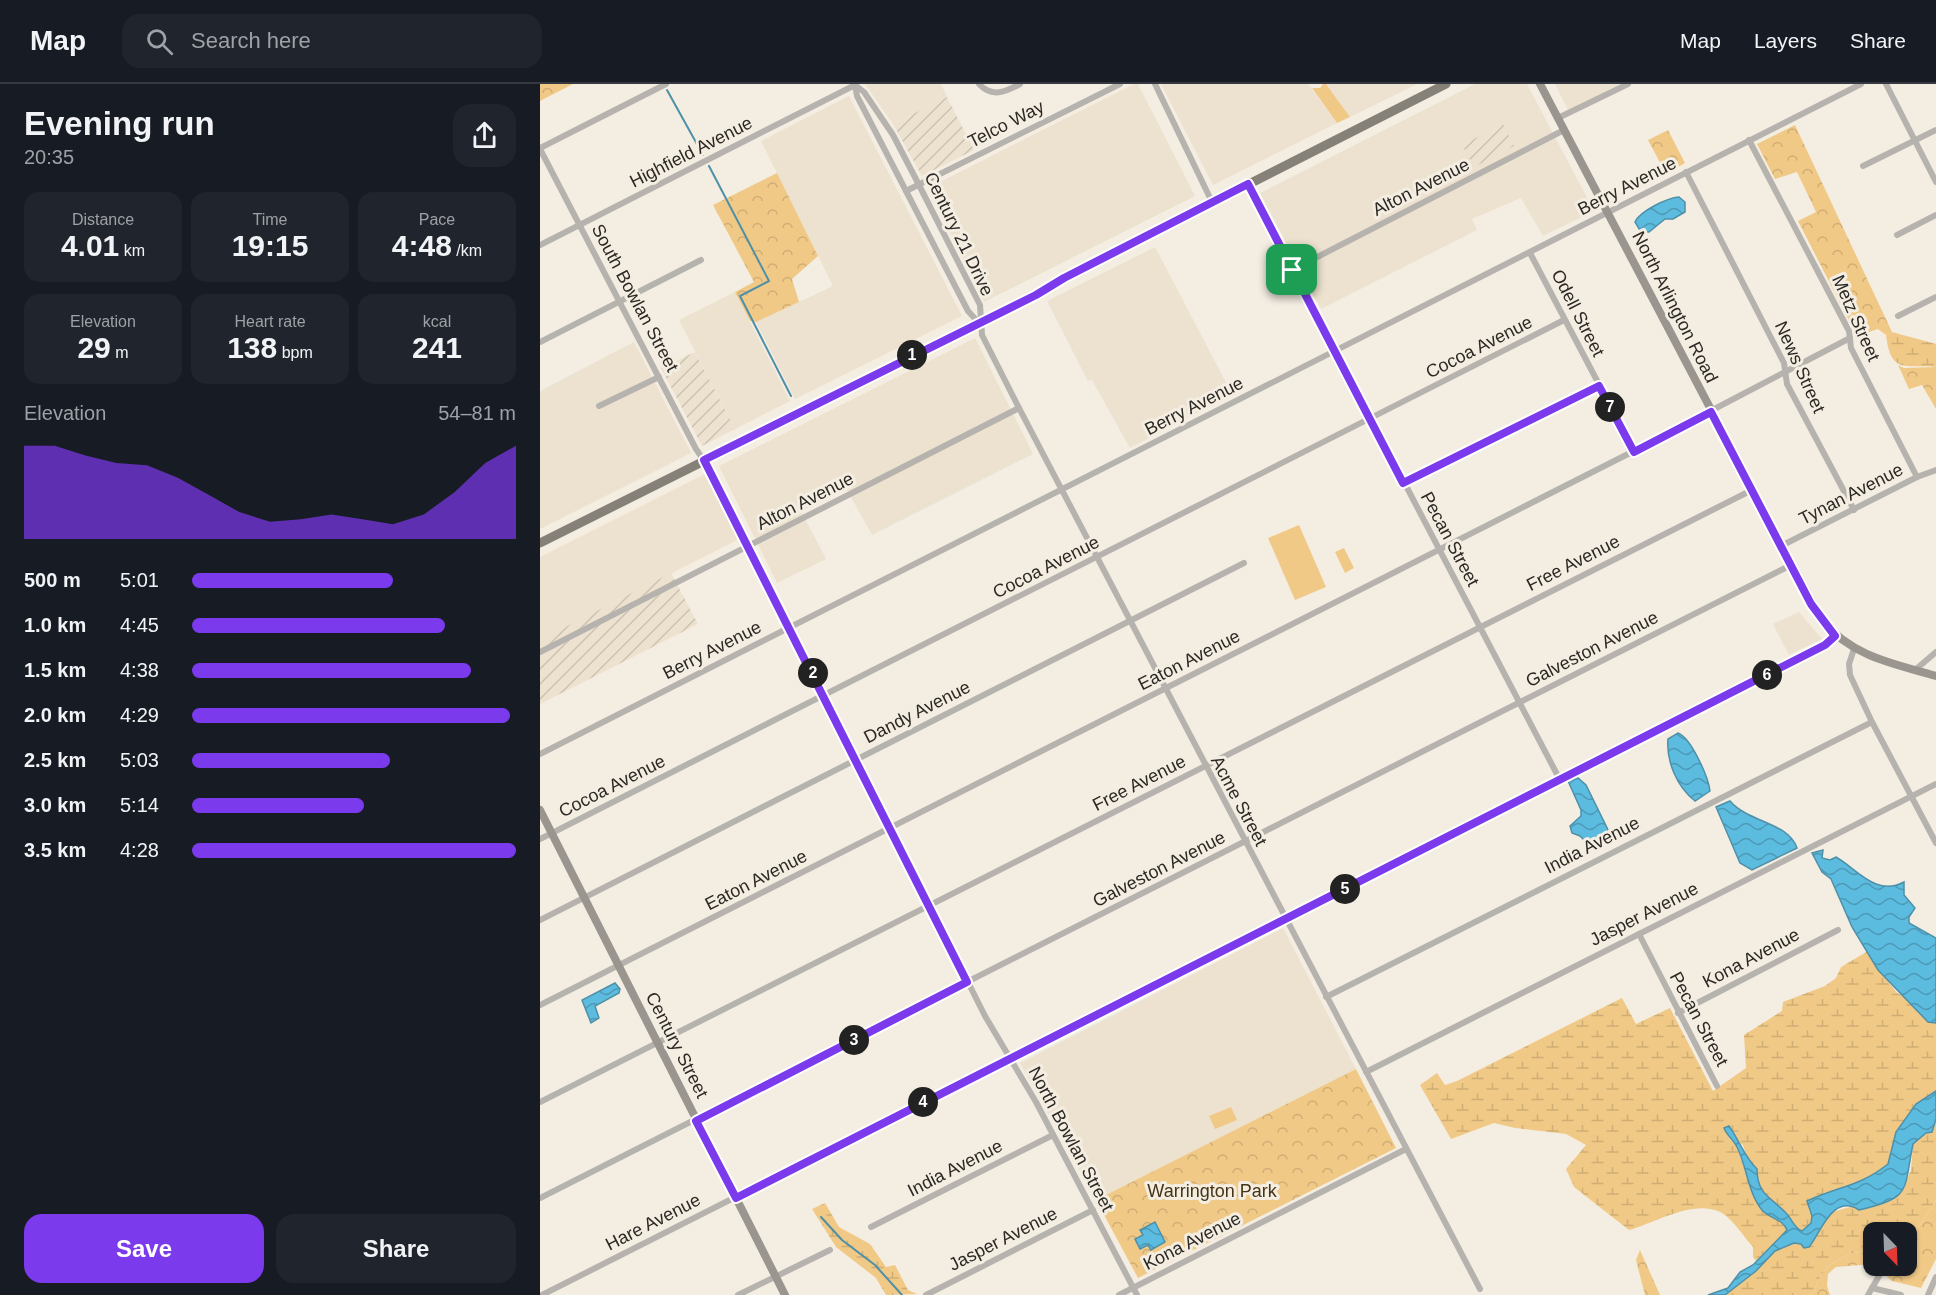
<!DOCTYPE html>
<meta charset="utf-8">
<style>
:root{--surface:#171b24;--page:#20242c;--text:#f1f3f6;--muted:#9ea1a6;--line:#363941;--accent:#7c3aed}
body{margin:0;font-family:Helvetica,sans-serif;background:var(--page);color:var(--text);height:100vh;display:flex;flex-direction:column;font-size:22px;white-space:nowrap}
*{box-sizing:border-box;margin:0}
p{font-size:20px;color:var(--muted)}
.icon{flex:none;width:33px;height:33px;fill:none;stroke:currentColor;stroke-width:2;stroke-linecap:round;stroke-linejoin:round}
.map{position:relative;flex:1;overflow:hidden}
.drawer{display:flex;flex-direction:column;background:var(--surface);width:540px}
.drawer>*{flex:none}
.needle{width:39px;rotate:157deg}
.buttons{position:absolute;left:1323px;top:1138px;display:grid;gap:12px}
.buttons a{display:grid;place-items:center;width:54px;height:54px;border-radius:12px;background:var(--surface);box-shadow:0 2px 4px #0004;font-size:30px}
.pin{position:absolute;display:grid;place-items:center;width:51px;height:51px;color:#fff;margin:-26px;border-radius:12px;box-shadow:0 3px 9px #0006}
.km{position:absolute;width:30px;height:30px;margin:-15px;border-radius:50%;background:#222;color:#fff;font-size:16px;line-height:30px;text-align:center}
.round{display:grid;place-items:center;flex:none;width:63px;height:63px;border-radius:18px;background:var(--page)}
.overview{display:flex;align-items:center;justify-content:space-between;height:102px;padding:0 24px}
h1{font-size:33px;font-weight:700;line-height:45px}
.stats{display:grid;grid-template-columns:repeat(3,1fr);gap:9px;height:102px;padding:6px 24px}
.stats div{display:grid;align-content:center;border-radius:15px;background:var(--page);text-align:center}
.stats b{font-size:30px;font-weight:700}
.stats small{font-size:16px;font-weight:400}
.stats p{font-size:16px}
.chart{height:168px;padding:12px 24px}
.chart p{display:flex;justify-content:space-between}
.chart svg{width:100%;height:108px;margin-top:6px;fill:var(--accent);opacity:.7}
.primary-button{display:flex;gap:12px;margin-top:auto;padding:12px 24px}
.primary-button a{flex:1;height:69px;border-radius:18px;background:var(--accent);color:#fff;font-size:24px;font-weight:700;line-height:69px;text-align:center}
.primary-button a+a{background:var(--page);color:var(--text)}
ul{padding:0 24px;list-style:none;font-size:20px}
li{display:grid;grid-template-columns:96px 72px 1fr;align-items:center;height:45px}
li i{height:15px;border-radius:8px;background:var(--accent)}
header{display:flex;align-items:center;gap:36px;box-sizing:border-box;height:84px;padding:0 30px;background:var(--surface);border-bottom:2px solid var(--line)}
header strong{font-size:28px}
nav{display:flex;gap:33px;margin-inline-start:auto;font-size:21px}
.search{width:420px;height:54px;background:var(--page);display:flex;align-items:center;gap:15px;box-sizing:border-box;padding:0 21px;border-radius:18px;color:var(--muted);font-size:22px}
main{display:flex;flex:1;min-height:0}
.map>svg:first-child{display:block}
.built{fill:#ede2d0}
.industrial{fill:url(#industrial-furrows)}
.grass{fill:#f1c986}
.forest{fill:url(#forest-crowns)}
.wetland{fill:url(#wetland-marsh)}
.water{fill:url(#water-waves);stroke:#4e90a8;stroke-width:1.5}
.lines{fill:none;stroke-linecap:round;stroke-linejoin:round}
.stream{stroke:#4e90a8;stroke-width:2}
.street{stroke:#b6b3ae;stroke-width:6}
.secondary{stroke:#9a968f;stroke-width:8}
.primary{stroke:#868178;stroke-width:9}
.route-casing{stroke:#fff;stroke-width:12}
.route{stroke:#7c3aed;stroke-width:8}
.labels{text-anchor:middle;stroke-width:6;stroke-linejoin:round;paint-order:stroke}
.street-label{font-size:18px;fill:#2c2925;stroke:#f4ede2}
.park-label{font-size:18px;fill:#463414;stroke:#f4ede2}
</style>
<header>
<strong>Map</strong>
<div class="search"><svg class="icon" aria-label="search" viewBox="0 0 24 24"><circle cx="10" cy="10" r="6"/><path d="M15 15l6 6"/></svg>Search here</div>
<nav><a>Map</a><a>Layers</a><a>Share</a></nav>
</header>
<main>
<section class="drawer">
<div class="overview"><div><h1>Evening run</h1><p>20:35</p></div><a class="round"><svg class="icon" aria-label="share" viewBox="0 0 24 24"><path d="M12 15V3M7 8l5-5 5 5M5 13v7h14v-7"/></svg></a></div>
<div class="stats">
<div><p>Distance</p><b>4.01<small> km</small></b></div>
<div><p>Time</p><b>19:15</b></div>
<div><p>Pace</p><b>4:48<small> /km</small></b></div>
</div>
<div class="stats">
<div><p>Elevation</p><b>29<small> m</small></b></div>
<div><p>Heart rate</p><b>138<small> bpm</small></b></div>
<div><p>kcal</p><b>241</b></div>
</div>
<div class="chart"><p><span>Elevation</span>54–81 m</p>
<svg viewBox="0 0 160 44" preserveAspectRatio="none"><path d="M0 44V6L10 6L20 10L30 13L40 14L50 19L60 26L70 33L80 37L90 36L100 34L110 36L120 38L130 34L140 25L150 13L160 6V44z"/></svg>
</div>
<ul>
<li><b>500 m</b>5:01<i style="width:62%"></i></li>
<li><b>1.0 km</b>4:45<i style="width:78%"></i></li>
<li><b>1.5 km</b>4:38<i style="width:86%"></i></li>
<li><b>2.0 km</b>4:29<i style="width:98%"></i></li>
<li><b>2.5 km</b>5:03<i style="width:61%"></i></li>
<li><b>3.0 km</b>5:14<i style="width:53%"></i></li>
<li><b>3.5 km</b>4:28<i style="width:100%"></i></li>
</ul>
<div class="primary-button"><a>Save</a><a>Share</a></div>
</section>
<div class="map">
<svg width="1396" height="1211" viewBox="0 0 1396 1211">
<defs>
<pattern id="industrial-furrows" width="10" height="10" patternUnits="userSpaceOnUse" patternTransform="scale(1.5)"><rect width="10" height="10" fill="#ede2d0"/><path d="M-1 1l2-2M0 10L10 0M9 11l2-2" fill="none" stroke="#cbc2b2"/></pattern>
<pattern id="forest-crowns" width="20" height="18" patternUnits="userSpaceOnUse" patternTransform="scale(1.5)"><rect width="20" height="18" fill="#f1c986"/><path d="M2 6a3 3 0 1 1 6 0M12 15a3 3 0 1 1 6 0" fill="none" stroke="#cfad74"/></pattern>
<pattern id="wetland-marsh" width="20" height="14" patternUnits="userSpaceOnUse" patternTransform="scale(1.5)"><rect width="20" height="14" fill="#f1c986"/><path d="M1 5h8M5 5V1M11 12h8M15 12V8" fill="none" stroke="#cfad74"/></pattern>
<pattern id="water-waves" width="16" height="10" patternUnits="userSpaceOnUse" patternTransform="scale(1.5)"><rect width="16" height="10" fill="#5cbce0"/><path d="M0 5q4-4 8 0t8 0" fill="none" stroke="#4c99b5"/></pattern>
</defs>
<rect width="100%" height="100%" fill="#f4ede2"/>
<g class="built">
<path d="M 325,0 L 401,0 L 407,13 L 353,40 Z"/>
<path d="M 594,0 L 598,0 L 655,112 L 444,218 L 388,104 Z"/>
<path d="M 621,0 L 768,0 L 797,39 L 673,101 Z"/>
<path d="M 786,0 L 877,0 L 810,33 Z"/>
<path d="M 935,0 L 987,0 L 1054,127 L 1003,152 L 981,114 L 932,135 L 937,146 L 781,225 L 720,109 Z"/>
<path d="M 1015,0 L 1080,0 L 1028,26 Z"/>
<path d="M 309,12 L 422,232 L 255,315 L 216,238 L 293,202 L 221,57 Z"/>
<path d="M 615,163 L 692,310 L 590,364 L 552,296 L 548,297 L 507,217 Z"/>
<path d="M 195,208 L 250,317 L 195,345 L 139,236 Z"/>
<path d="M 435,254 L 493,370 L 332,451 L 306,404 L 261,427 L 286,475 L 237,499 L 179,382 Z"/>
<path d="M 94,258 L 151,369 L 0,445 L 0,307 Z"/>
<path d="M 165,390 L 199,455 L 0,556 L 0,473 Z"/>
<path d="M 1259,528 L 1282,555 L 1249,571 L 1233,540 Z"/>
<path d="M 743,844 L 816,985 L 556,1116 L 480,979 Z"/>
</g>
<g class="industrial">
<path d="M 407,13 L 434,66 L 382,92 L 353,40 Z"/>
<path d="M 963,40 L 974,62 L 934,83 L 922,61 Z"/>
<path d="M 155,268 L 195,345 L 162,362 L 121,284 Z"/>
<path d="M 131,489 L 158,540 L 0,620 L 0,556 Z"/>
</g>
<g class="grass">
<path d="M 783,0 L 786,0 L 810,33 L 797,39 L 772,4 L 780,4 Z"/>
<path d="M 759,441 L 786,503 L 755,516 L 728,454 Z"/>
<path d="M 804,464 L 814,484 L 805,489 L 795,468 Z"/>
<path d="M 691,1023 L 697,1036 L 675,1045 L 669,1032 Z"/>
</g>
<g class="forest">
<path d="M 0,0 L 33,0 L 0,17 Z"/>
<path d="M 1255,41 L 1352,248 L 1346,251 L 1338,245 L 1317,252 L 1258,137 L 1276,128 L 1257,88 L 1235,95 L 1217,60 Z"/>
<path d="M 1128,46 L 1145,79 L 1126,90 L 1108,56 Z"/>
<path d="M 237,89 L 278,172 L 252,195 L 259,218 L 216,238 L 210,237 L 195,208 L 214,198 L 173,121 Z"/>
<path d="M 1358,281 L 1364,284 L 1396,283 L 1396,325 L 1382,301 L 1369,305 Z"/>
<path d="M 816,985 L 856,1064 L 598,1194 L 556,1116 Z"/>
<path d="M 1396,1116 L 1396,1175 L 1381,1204 L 1352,1197 L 1347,1193 L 1351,1184 L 1343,1182 L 1366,1182 L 1367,1154 L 1381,1140 Z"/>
<path d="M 1333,1165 L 1333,1180 L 1296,1183 L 1288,1190 L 1287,1202 L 1290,1211 L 1269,1211 L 1274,1209 C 1282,1177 1305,1170 1333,1165 Z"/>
<path d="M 1100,1166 L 1120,1211 L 1105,1211 L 1096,1176 Z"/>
</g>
<g class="wetland">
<path d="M 1352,248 L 1396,260 L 1396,283 C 1365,280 1351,291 1346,251 Z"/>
<path d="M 1328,867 L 1339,886 L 1357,909 L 1365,913 L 1388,938 L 1396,939 L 1396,1007 L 1376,1020 L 1356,1048 L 1348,1080 L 1321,1099 L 1284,1109 L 1269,1126 L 1272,1132 L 1271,1139 L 1261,1147 C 1254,1144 1252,1135 1246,1129 C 1231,1113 1218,1111 1217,1085 L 1208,1077 L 1203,1061 L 1188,1053 L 1196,1061 L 1213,1109 L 1221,1125 L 1245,1139 L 1248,1146 L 1216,1177 L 1213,1173 L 1213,1163 C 1204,1153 1192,1134 1180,1128 C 1153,1115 1115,1139 1089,1146 L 1034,1103 L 1026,1085 L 1046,1061 L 1026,1050 L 975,1044 L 954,1039 L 911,1055 L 880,1001 L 897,989 L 905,1001 L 917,997 L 1082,914 L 1096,940 L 1130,924 L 1173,1007 L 1206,984 L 1204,951 L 1242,927 L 1243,918 L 1285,902 L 1296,894 L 1301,883 Z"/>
<path d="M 1396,1035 L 1396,1116 L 1381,1140 L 1367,1154 L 1366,1149 L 1334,1149 L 1333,1165 C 1305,1170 1282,1177 1274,1209 L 1269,1211 L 1185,1211 L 1216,1187 L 1235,1167 L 1254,1158 L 1261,1160 L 1275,1155 L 1283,1137 L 1292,1128 L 1361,1109 L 1371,1086 L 1373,1060 L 1386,1049 L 1392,1048 Z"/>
<path d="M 285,1119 L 299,1143 L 330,1160 L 346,1183 L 355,1181 L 368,1206 L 377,1210 L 346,1211 L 336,1194 L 296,1163 L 272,1125 Z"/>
</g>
<g class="water">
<path d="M 1139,113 L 1145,118 L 1145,128 L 1133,135 L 1125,135 L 1109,148 L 1101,148 L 1095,138 C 1100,127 1127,114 1139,113 Z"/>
<path d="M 1138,649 C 1151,654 1168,692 1170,707 L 1155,717 C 1137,703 1126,677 1128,655 Z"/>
<path d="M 1037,693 L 1046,701 L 1072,754 L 1072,758 L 1053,765 L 1040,752 L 1032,749 L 1030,742 L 1041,732 L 1041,726 L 1028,697 Z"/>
<path d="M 1190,717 C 1209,739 1248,738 1257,764 L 1212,786 L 1200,779 L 1176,723 Z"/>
<path d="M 1283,766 L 1282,774 L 1290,776 L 1296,773 C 1317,785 1336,813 1364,798 L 1364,811 L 1375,824 L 1369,833 L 1369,839 L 1396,854 L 1396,939 L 1388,938 L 1338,886 L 1312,843 L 1291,795 L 1282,788 L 1272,769 Z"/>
<path d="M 75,899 L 80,905 L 79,909 L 55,922 L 59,934 L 51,939 L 42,916 Z"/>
<path d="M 1396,1007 L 1396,1035 L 1392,1048 L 1386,1049 L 1373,1060 C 1363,1109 1372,1113 1319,1126 C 1293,1109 1281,1148 1269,1163 L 1264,1164 L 1261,1160 L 1254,1159 L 1235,1167 L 1216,1187 L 1185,1211 L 1168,1211 L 1188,1204 L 1200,1188 L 1213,1181 L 1247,1146 C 1243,1135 1230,1135 1222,1126 C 1208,1109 1207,1083 1197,1063 C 1194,1056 1187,1052 1184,1044 L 1189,1042 C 1199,1056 1205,1074 1217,1085 C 1217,1111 1231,1113 1246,1129 C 1252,1135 1254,1144 1262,1147 L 1271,1139 L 1272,1132 L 1267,1117 C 1299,1102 1319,1103 1348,1080 L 1356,1048 L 1376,1020 Z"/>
<path d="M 615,1138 L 625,1158 L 611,1166 L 608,1161 L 600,1165 L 595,1155 L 603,1151 L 600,1146 Z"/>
</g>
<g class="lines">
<g class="stream">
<path d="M 127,6 L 163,71"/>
<path d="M 169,82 L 229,197 L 200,212 L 251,312"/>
<path d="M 281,1133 L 302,1156 L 335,1181 L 362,1211"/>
</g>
<g class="street">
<path d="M 439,0 C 452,14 465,8 480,0"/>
<path d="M 615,0 L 672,118"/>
<path d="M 1346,0 L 1396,98"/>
<path d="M 315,1 L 324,8 L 353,51 L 379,101 L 440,221 L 442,251 L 479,324 L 940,1205"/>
<path d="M 315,1 L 317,12 L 428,227 L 439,239"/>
<path d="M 1018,34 L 1088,0"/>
<path d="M 1209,56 L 1309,247 L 1311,264 L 1377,393"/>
<path d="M 0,64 L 126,0"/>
<path d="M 0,65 L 156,365 L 172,388 L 445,932 L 496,1018 L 597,1211"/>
<path d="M 1323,82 L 1396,46"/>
<path d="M 1146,88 L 1244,279 L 1247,300 L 1314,426"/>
<path d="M 708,100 L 1020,696"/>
<path d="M 366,107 L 580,0"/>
<path d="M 1357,151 L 1396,131"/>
<path d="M 0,161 L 315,1"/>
<path d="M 990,169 L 1094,367"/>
<path d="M 752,186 L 1024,46"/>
<path d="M 1358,232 L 1396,213"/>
<path d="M 0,258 L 161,176"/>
<path d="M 59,322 L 119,293"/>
<path d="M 863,399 L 1058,301"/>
<path d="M 1241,462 L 1377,393 L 1396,386"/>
<path d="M 1314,565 L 1309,580 L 1310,591 L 1332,638 L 1396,759"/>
<path d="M 0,568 L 479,324"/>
<path d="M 1375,586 L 1396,568"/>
<path d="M 0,670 L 1321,0"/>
<path d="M 0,755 L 1024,236"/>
<path d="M 0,836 L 704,479"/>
<path d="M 1099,850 L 1177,1002"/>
<path d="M 786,913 L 1332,638"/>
<path d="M 0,921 L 1094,367 L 1310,254"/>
<path d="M 1138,929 L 1298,846"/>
<path d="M 826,988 L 1396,700"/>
<path d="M 0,1018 L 1212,406"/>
<path d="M 0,1114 L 1251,481"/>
<path d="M 331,1143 L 513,1051"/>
<path d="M 1332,1204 L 1361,1211"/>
<path d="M 2,1211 L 1276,566 L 1295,552"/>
<path d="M 198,1211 L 290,1166"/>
<path d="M 386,1211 L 553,1126"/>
<path d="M 579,1211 L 866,1065"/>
<path d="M 1328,1211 L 1343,1185"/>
<path d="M 1388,1211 L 1396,1193"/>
</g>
<g class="secondary">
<path d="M 1000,0 L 1282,537 C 1314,573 1351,579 1396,592"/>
<path d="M 0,726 L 245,1211"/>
</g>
<path class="primary" d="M 0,459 L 496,211 L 524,194 L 906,0"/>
</g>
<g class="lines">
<defs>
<path id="route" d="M 708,100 L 863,399 L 1059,302 L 1094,368 L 1171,328 L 1271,520 L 1295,552 L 1285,561 L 196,1114 L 156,1037 L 427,898 L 164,376 L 496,211 L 524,194 Z"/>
</defs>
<use href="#route" class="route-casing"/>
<use href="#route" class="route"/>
</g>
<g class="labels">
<g class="street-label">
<text transform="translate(466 40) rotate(-27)" y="6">Telco Way</text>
<text transform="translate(151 68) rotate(-27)" y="6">Highfield Avenue</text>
<text transform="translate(1087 102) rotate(-27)" y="6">Berry Avenue</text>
<text transform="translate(881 103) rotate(-27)" y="6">Alton Avenue</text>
<text transform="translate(419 150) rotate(64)" y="6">Century 21 Drive</text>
<text transform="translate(95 214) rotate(62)" y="6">South Bowlan Street</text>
<text transform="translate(1135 223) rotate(63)" y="6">North Arlington Road</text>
<text transform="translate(1038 229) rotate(63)" y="6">Odell Street</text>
<text transform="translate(1316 234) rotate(66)" y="6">Metz Street</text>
<text transform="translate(939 263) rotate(-27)" y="6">Cocoa Avenue</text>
<text transform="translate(1260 283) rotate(66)" y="6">News Street</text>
<text transform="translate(654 322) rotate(-27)" y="6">Berry Avenue</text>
<text transform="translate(1311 410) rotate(-27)" y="6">Tynan Avenue</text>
<text transform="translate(265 417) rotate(-27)" y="6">Alton Avenue</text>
<text transform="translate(910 455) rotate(62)" y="6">Pecan Street</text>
<text transform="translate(1033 479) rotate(-27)" y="6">Free Avenue</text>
<text transform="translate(506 483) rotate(-27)" y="6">Cocoa Avenue</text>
<text transform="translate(1052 565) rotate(-27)" y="6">Galveston Avenue</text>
<text transform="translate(172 566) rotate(-27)" y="6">Berry Avenue</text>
<text transform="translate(649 576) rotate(-27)" y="6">Eaton Avenue</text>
<text transform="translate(377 628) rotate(-27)" y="6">Dandy Avenue</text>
<text transform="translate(599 699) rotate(-27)" y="6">Free Avenue</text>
<text transform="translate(72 702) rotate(-27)" y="6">Cocoa Avenue</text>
<text transform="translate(699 717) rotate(62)" y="6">Acme Street</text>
<text transform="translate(1052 761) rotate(-27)" y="6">India Avenue</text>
<text transform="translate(619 785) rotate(-27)" y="6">Galveston Avenue</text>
<text transform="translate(216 796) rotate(-27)" y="6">Eaton Avenue</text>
<text transform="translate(1104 830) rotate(-27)" y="6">Jasper Avenue</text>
<text transform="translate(1211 874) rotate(-28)" y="6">Kona Avenue</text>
<text transform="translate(1159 935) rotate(62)" y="6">Pecan Street</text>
<text transform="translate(137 961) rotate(63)" y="6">Century Street</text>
<text transform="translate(531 1055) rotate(62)" y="6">North Bowlan Street</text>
<text transform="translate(415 1084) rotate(-27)" y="6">India Avenue</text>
<text transform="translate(113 1138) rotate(-27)" y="6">Hare Avenue</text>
<text transform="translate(463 1155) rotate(-27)" y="6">Jasper Avenue</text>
<text transform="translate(652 1157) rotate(-27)" y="6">Kona Avenue</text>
</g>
<g class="park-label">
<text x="672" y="1113">Warrington Park</text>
</g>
</g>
</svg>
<div class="buttons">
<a><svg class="needle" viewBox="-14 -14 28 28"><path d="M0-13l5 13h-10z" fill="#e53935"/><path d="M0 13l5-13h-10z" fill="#9ea1a6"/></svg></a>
</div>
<div class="pin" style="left:752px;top:186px;background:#1e9e55"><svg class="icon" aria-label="arrive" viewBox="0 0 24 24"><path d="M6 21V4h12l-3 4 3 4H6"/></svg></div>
<b class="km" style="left:372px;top:271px">1</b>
<b class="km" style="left:273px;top:589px">2</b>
<b class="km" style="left:314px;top:956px">3</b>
<b class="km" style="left:383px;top:1018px">4</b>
<b class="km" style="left:805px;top:805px">5</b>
<b class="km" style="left:1227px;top:591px">6</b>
<b class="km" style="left:1070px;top:323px">7</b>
</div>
</main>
